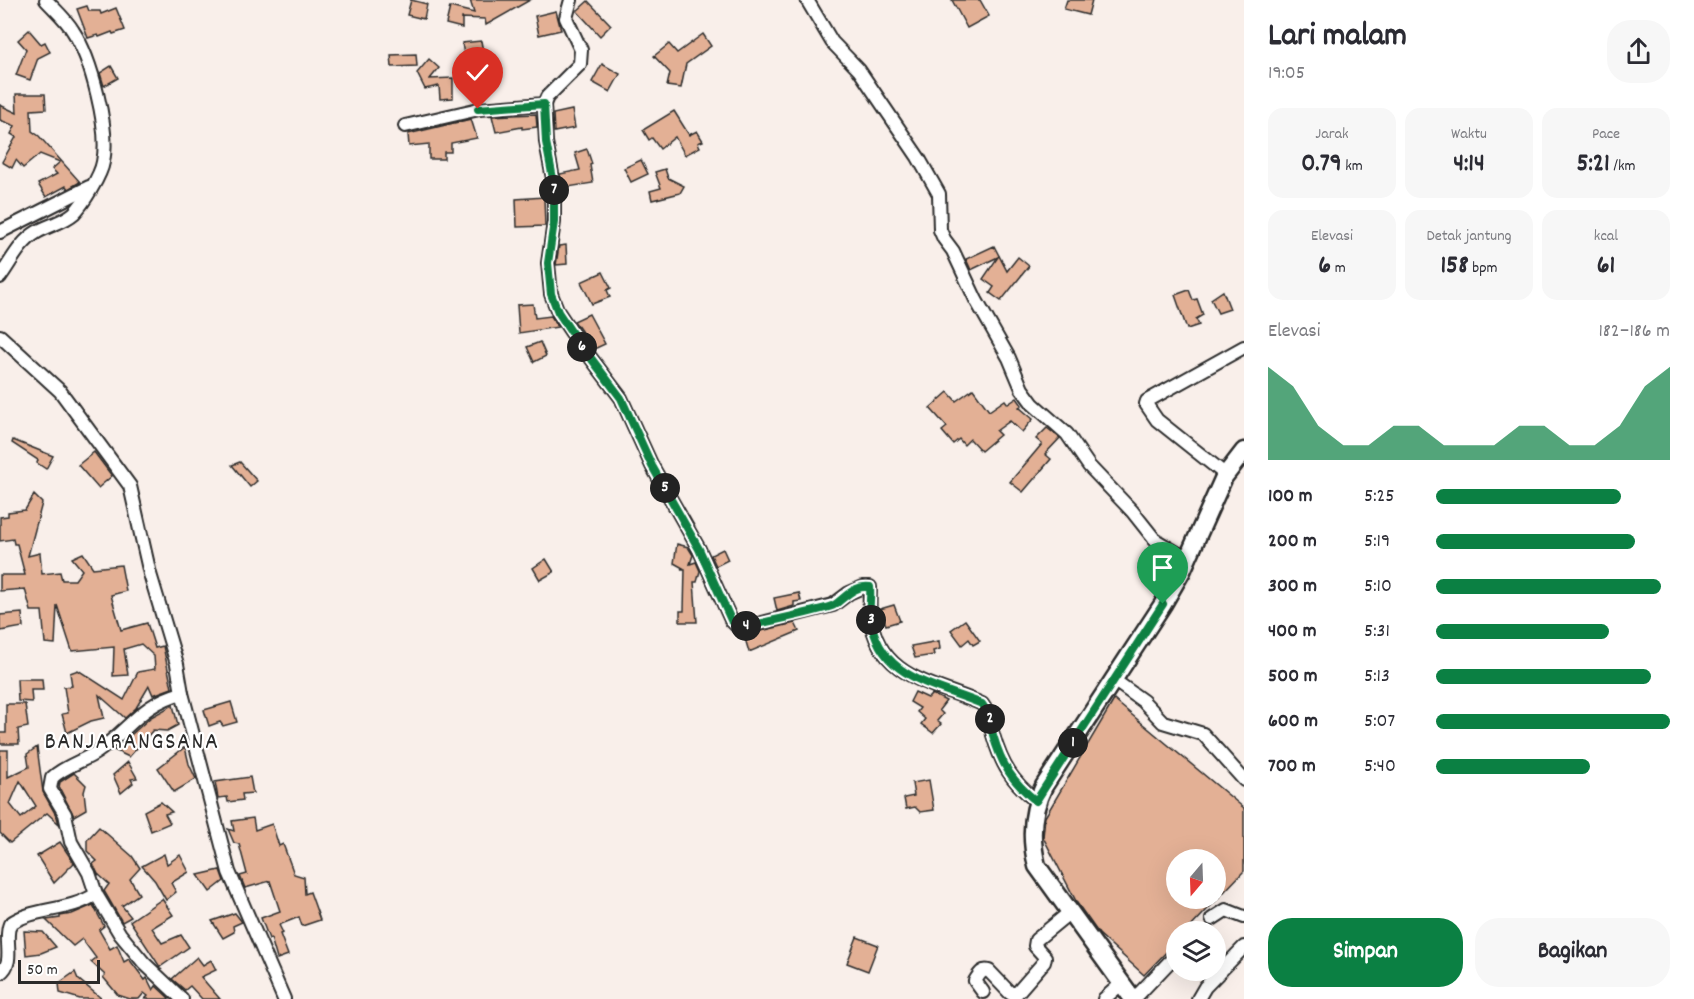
<!DOCTYPE html>
<html lang="id">
<meta charset="utf-8">
<style>
:root{--surface:#fff;--page:#f7f7f7;--text:#2b2b33;--muted:#7c7c81;--accent:#0b8043}
body{margin:0;font-family:Dekko,sans-serif;background:var(--page);color:var(--text);height:100vh;display:flex;flex-direction:column;font-size:22px;white-space:nowrap}
*{box-sizing:border-box;margin:0}
p{font-size:20px;color:var(--muted)}
.icon{flex:none;width:33px;height:33px;fill:none;stroke:currentColor;stroke-width:2;stroke-linecap:round;stroke-linejoin:round}
.map{position:relative;flex:1;overflow:hidden}
.details{display:flex;flex-direction:column;background:var(--surface);width:450px}
.details>*{flex:none}
.needle{width:39px;rotate:199deg}
.tools{position:absolute;left:1166px;top:849px;display:grid;gap:12px}
.tools a{display:grid;place-items:center;width:60px;height:60px;border-radius:50%;background:var(--surface);box-shadow:0 6px 24px #0002;font-size:30px}
.scale{position:absolute;left:18px;bottom:15px;width:82px;box-sizing:border-box;padding-left:6px;border:3px solid #2b2b2b;border-top:0;font-size:16px;line-height:21px;white-space:nowrap;color:#2b2b2b;-webkit-text-stroke:4px #fff;paint-order:stroke}
.pin{position:absolute;display:grid;place-items:center;width:51px;height:51px;color:#fff;margin:-62px -26px;border-radius:50% 50% 50% 0;rotate:-45deg;box-shadow:0 0 6px #0007}
.pin .icon{rotate:45deg}
.km{position:absolute;width:30px;height:30px;margin:-15px;border-radius:50%;background:#222;color:#fff;font-size:16px;line-height:30px;text-align:center}
.round{display:grid;place-items:center;flex:none;width:63px;height:63px;border-radius:24px;background:var(--page)}
.head{display:flex;align-items:center;justify-content:space-between;height:102px;padding:0 24px}
h1{font-size:33px;font-weight:800;line-height:45px}
.metrics{display:grid;grid-template-columns:repeat(3,1fr);gap:9px;height:102px;padding:6px 24px}
.metrics div{display:grid;align-content:center;border-radius:15px;background:var(--page);text-align:center}
.metrics b{font-size:26px;font-weight:800}
.metrics small{font-size:16px;font-weight:400}
.metrics p{font-size:16px}
.chart{height:168px;padding:12px 24px}
.chart p{display:flex;justify-content:space-between}
.chart svg{width:100%;height:108px;margin-top:6px;fill:var(--accent);opacity:.7}
.action{display:flex;gap:12px;margin-top:auto;padding:12px 24px}
.action a{flex:1;height:69px;border-radius:24px;background:var(--accent);color:#fff;font-size:24px;font-weight:800;line-height:69px;text-align:center}
.action a+a{background:var(--page);color:var(--text)}
ul{padding:0 24px;list-style:none;font-size:20px}
li{display:grid;grid-template-columns:96px 72px 1fr;align-items:center;height:45px}
li i{height:15px;border-radius:8px;background:var(--accent)}
main{display:flex;flex:1;min-height:0}
.map>svg:first-child{display:block}
.building{fill:#e3b095;stroke:#2b2b2b;stroke-width:1.5;fill-rule:evenodd}
.lines{fill:none;stroke-linecap:round;stroke-linejoin:round}
.street-casing{stroke:#2b2b2b;stroke-width:16}
.secondary-casing{stroke:#2b2b2b;stroke-width:21}
.street{stroke:#fff;stroke-width:12}
.secondary{stroke:#fff;stroke-width:16}
.route-casing{stroke:#fff;stroke-width:12}
.route{stroke:#0b8043;stroke-width:8}
.labels{text-anchor:middle;stroke-width:4.5;stroke-linejoin:round;paint-order:stroke}
.quarter-label{font-size:24px;letter-spacing:1.5px;fill:#2b2b2b;stroke:#fff}
</style>
<main>
<div class="map">
<svg width="1244" height="999" viewBox="0 0 1244 999">
<rect width="100%" height="100%" fill="#f9efea"/>
<filter id="ink" filterUnits="userSpaceOnUse"><feTurbulence type="fractalNoise" baseFrequency=".0167" numOctaves="2"/><feDisplacementMap in="SourceGraphic" scale="12" xChannelSelector="R" yChannelSelector="G"/><feConvolveMatrix kernelMatrix="1 2 1 2 8 2 1 2 1" color-interpolation-filters="sRGB"/></filter>
<g filter="url(#ink)">
<g class="building">
<path d="M 411,0 L 427,4 L 424,19 L 407,15 Z"/>
<path d="M 470,0 L 530,0 L 486,25 L 485,19 L 462,18 L 462,28 L 446,24 L 450,7 L 474,13 Z"/>
<path d="M 952,0 L 980,0 L 989,16 L 967,28 Z"/>
<path d="M 1067,0 L 1092,0 L 1088,15 L 1064,9 Z"/>
<path d="M 588,1 L 611,25 L 600,36 L 577,11 Z"/>
<path d="M 87,6 L 89,11 L 100,11 L 101,14 L 116,8 L 125,30 L 113,34 L 112,32 L 99,37 L 98,35 L 88,38 L 77,9 Z"/>
<path d="M 556,11 L 561,30 L 539,35 L 535,16 Z"/>
<path d="M 29,30 L 41,44 L 45,42 L 50,52 L 38,58 L 30,80 L 16,75 L 26,49 L 18,40 Z"/>
<path d="M 703,34 L 711,46 L 686,64 L 681,88 L 667,86 L 670,73 L 654,56 L 669,44 L 677,53 Z"/>
<path d="M 481,41 L 483,52 L 464,55 L 462,43 Z"/>
<path d="M 416,54 L 417,66 L 392,67 L 391,55 Z"/>
<path d="M 429,59 L 439,68 L 430,79 L 453,78 L 453,98 L 440,99 L 439,86 L 425,89 L 417,73 Z"/>
<path d="M 602,64 L 620,74 L 610,92 L 592,82 Z"/>
<path d="M 111,66 L 118,78 L 104,86 L 100,73 Z"/>
<path d="M 16,94 L 45,94 L 46,109 L 31,110 L 32,131 L 39,136 L 80,182 L 68,189 L 66,186 L 46,197 L 38,184 L 57,174 L 52,169 L 60,162 L 40,154 L 23,168 L 16,160 L 12,168 L 2,162 L 16,137 L 11,134 L 15,126 L 0,120 L 0,105 L 17,113 Z"/>
<path d="M 572,110 L 575,128 L 554,132 L 553,114 Z"/>
<path d="M 674,111 L 689,135 L 697,131 L 703,141 L 698,143 L 700,147 L 685,155 L 675,137 L 660,149 L 652,138 L 649,140 L 643,130 Z"/>
<path d="M 536,114 L 537,127 L 522,129 L 522,127 L 496,132 L 492,116 Z"/>
<path d="M 471,119 L 477,138 L 451,143 L 451,152 L 444,152 L 444,159 L 429,159 L 429,144 L 409,146 L 408,134 Z"/>
<path d="M 587,149 L 592,164 L 590,165 L 593,183 L 562,188 L 560,174 L 580,170 L 575,153 Z"/>
<path d="M 641,160 L 648,174 L 631,182 L 624,168 Z"/>
<path d="M 665,169 L 668,178 L 684,186 L 680,193 L 652,200 L 650,191 L 661,188 L 655,172 Z"/>
<path d="M 544,197 L 545,226 L 517,227 L 516,199 Z"/>
<path d="M 566,245 L 567,264 L 556,265 L 559,246 Z"/>
<path d="M 994,246 L 1007,271 L 1018,257 L 1029,266 L 1001,301 L 990,293 L 994,287 L 983,279 L 998,257 L 971,270 L 966,259 Z"/>
<path d="M 603,272 L 611,288 L 607,290 L 610,297 L 592,304 L 581,282 Z"/>
<path d="M 1189,290 L 1193,300 L 1197,299 L 1203,315 L 1196,319 L 1199,325 L 1187,329 L 1175,295 Z"/>
<path d="M 1223,291 L 1230,309 L 1218,313 L 1211,299 Z"/>
<path d="M 533,304 L 535,318 L 551,316 L 558,327 L 519,333 L 517,305 Z"/>
<path d="M 589,314 L 605,344 L 594,349 L 574,321 Z"/>
<path d="M 540,342 L 546,356 L 534,362 L 527,347 Z"/>
<path d="M 973,389 L 989,411 L 1005,400 L 1008,404 L 1017,398 L 1022,405 L 1019,407 L 1033,419 L 1022,432 L 1010,421 L 996,431 L 1000,435 L 981,451 L 970,439 L 964,445 L 959,439 L 953,444 L 942,431 L 947,427 L 930,408 L 948,392 L 956,401 Z"/>
<path d="M 1047,428 L 1060,438 L 1045,454 L 1051,459 L 1023,492 L 1010,482 L 1042,444 L 1036,439 Z"/>
<path d="M 13,440 L 53,456 L 46,469 L 37,463 L 38,460 L 12,443 Z"/>
<path d="M 94,452 L 112,476 L 98,488 L 78,465 Z"/>
<path d="M 240,462 L 257,481 L 250,487 L 232,465 Z"/>
<path d="M 34,495 L 42,503 L 28,556 L 40,553 L 42,574 L 60,572 L 62,580 L 75,580 L 82,570 L 72,558 L 83,553 L 93,568 L 121,565 L 126,591 L 111,595 L 121,630 L 147,623 L 155,648 L 163,646 L 172,688 L 153,695 L 149,686 L 136,708 L 125,718 L 99,695 L 104,718 L 91,721 L 67,733 L 62,714 L 68,713 L 64,687 L 72,686 L 70,673 L 78,670 L 124,700 L 138,672 L 155,669 L 154,656 L 141,644 L 124,649 L 128,675 L 113,676 L 114,647 L 72,651 L 57,605 L 55,644 L 45,643 L 42,611 L 31,611 L 25,589 L 0,591 L 0,575 L 25,575 L 17,544 L 14,544 L 13,539 L 0,541 L 0,517 L 8,516 L 8,512 L 25,510 Z"/>
<path d="M 677,544 L 688,547 L 693,555 L 690,564 L 696,562 L 700,571 L 697,582 L 694,582 L 697,622 L 680,622 L 680,611 L 684,611 L 685,569 L 681,569 L 683,568 L 674,563 Z"/>
<path d="M 723,549 L 728,560 L 716,566 L 711,555 Z"/>
<path d="M 546,559 L 554,572 L 540,580 L 533,568 Z"/>
<path d="M 799,593 L 801,601 L 794,602 L 794,606 L 777,611 L 774,598 Z"/>
<path d="M 894,605 L 900,621 L 886,625 L 880,609 Z"/>
<path d="M 22,613 L 23,627 L 0,631 L 0,615 Z"/>
<path d="M 965,620 L 980,641 L 973,645 L 969,639 L 962,645 L 951,630 Z"/>
<path d="M 795,623 L 799,631 L 749,652 L 744,635 Z"/>
<path d="M 939,641 L 940,649 L 933,651 L 934,655 L 915,658 L 911,646 Z"/>
<path d="M 17,679 L 42,679 L 43,690 L 31,690 L 32,702 L 18,701 Z"/>
<path d="M 915,692 L 928,698 L 932,694 L 946,701 L 939,710 L 943,714 L 937,721 L 941,724 L 933,733 L 921,724 L 925,719 L 917,712 L 920,708 L 910,702 Z"/>
<path d="M 1114,700 L 1244,808 L 1244,871 L 1186,932 L 1176,932 L 1176,942 L 1144,975 L 1099,934 L 1077,903 L 1043,837 L 1045,817 ZM 1176,860 L 1215,860 L 1215,898 L 1176,898 Z"/>
<path d="M 231,702 L 237,722 L 223,726 L 220,722 L 209,726 L 204,710 Z"/>
<path d="M 6,704 L 25,704 L 28,727 L 18,729 L 19,744 L 0,744 L 0,733 L 6,733 Z"/>
<path d="M 173,705 L 178,725 L 167,731 L 153,730 L 129,757 L 114,750 L 151,717 Z"/>
<path d="M 37,747 L 43,792 L 57,817 L 59,824 L 47,813 L 10,843 L 0,833 L 0,750 L 8,750 L 8,777 L 29,767 L 27,754 ZM 20,781 L 36,806 L 21,818 L 10,804 Z"/>
<path d="M 185,747 L 189,764 L 196,779 L 174,792 L 158,768 Z"/>
<path d="M 128,762 L 137,778 L 131,779 L 133,783 L 121,793 L 113,775 Z"/>
<path d="M 74,773 L 86,785 L 84,792 L 86,809 L 74,816 L 59,787 L 60,782 Z"/>
<path d="M 250,777 L 253,793 L 242,794 L 243,800 L 228,802 L 227,797 L 218,798 L 215,782 Z"/>
<path d="M 929,780 L 934,810 L 920,812 L 915,807 L 906,809 L 904,798 L 914,796 L 912,783 Z"/>
<path d="M 161,802 L 172,812 L 165,814 L 170,823 L 151,831 L 144,811 Z"/>
<path d="M 253,818 L 255,830 L 272,824 L 279,846 L 283,844 L 294,874 L 304,877 L 305,894 L 310,892 L 320,920 L 302,926 L 299,917 L 279,925 L 283,933 L 280,934 L 288,955 L 277,959 L 271,938 L 269,939 L 261,918 L 280,911 L 270,881 L 245,888 L 240,876 L 247,874 L 239,844 L 234,843 L 228,829 L 234,831 L 232,821 Z"/>
<path d="M 99,827 L 132,856 L 140,868 L 130,879 L 139,894 L 122,906 L 131,917 L 122,922 L 104,891 L 109,884 L 98,874 L 93,864 L 97,861 L 87,851 L 87,840 Z"/>
<path d="M 60,842 L 74,863 L 54,883 L 37,856 Z"/>
<path d="M 164,854 L 167,864 L 180,855 L 189,872 L 171,883 L 176,892 L 166,900 L 155,881 L 142,866 Z"/>
<path d="M 220,870 L 224,881 L 210,892 L 198,875 Z"/>
<path d="M 162,899 L 173,915 L 152,928 L 162,943 L 181,935 L 189,947 L 160,967 L 130,921 Z"/>
<path d="M 93,905 L 104,926 L 99,930 L 110,949 L 117,945 L 124,962 L 129,959 L 145,980 L 147,978 L 153,990 L 156,986 L 170,999 L 145,999 L 148,996 L 144,993 L 139,999 L 130,999 L 118,995 L 103,977 L 105,975 L 91,962 L 96,958 L 82,939 L 73,946 L 46,920 L 60,918 L 60,916 L 72,914 Z"/>
<path d="M 235,913 L 242,922 L 233,926 L 234,932 L 223,938 L 212,921 Z"/>
<path d="M 24,931 L 43,932 L 56,947 L 41,953 L 26,955 Z"/>
<path d="M 857,937 L 878,945 L 868,971 L 847,963 Z"/>
<path d="M 197,957 L 203,965 L 211,960 L 216,970 L 201,977 L 220,999 L 202,999 L 190,986 L 185,990 L 172,979 Z"/>
<path d="M 75,972 L 78,979 L 102,999 L 80,999 L 60,993 L 59,983 Z"/>
</g>
<g class="lines">
<defs>
<g id="street">
<path d="M 807,0 L 832,42 L 859,70 L 882,104 L 918,157 L 939,194 L 940,230 L 944,239 L 953,251 L 976,300 L 1009,358 L 1022,389 L 1033,404 L 1067,434 L 1089,466 L 1132,511 L 1155,540 L 1187,559"/>
<path d="M 544,104 L 546,142 L 554,184 L 554,222 L 548,263 L 551,294 L 558,312 L 572,333 L 621,398 L 652,466 L 699,549 L 731,620 L 738,627 L 750,626 L 833,605 L 849,593 L 863,587 L 870,587 C 870,596 869,605 870,615 C 878,679 935,683 982,704 C 990,714 990,724 993,735 C 1002,766 1012,781 1036,801"/>
<path d="M 405,126 L 479,109 L 544,104 L 547,97 L 580,64 L 581,50 L 566,18 L 571,0"/>
<path d="M 0,232 L 89,187"/>
<path d="M 0,277 C 11,262 20,242 37,232 C 49,225 64,222 74,213 C 83,204 101,175 103,162 C 110,130 91,58 73,31 C 66,19 55,10 46,0"/>
<path d="M 0,336 L 60,391 L 130,486 L 150,574 L 177,664 L 182,693 L 229,872 L 284,999"/>
<path d="M 1226,475 L 1157,420 L 1146,404 L 1147,401 L 1244,347"/>
<path d="M 1115,681 L 1143,701 L 1163,722 L 1203,734 L 1244,780"/>
<path d="M 96,894 L 120,934 L 144,963 L 182,999"/>
<path d="M 1212,919 L 1226,910 L 1244,917"/>
<path d="M 0,973 C 16,962 3,940 10,924 C 31,908 70,912 96,894 L 89,873 L 71,842 L 65,814 L 50,789 L 52,778 C 64,766 84,761 97,752 C 130,729 141,704 182,693"/>
<path d="M 983,992 L 975,981 C 979,975 981,969 989,971 L 1010,993 L 1017,993 L 1044,962 L 1045,957 L 1035,946 L 1036,940 L 1070,912"/>
<path d="M 1104,999 L 1121,984"/>
<path d="M 1134,999 L 1176,955"/>
<path d="M 1198,999 L 1205,987 L 1244,947"/>
</g>
<path id="secondary" d="M 1133,999 L 1037,866 C 1030,838 1031,812 1044,786 L 1163,604 L 1182,571 L 1224,477 L 1244,451"/>
</defs>
<use href="#street" class="street-casing"/>
<use href="#secondary" class="secondary-casing"/>
<use href="#street" class="street"/>
<use href="#secondary" class="secondary"/>
</g>
</g>
<g class="lines" filter="url(#ink)">
<defs>
<path id="route" d="M 478,109 L 544,104 L 546,142 L 554,184 L 554,222 L 548,263 L 551,294 L 558,312 L 572,333 L 621,398 L 652,466 L 699,549 L 731,620 L 738,627 C 747,627 827,609 834,605 C 846,597 854,585 870,587 C 871,596 869,605 870,615 C 878,679 935,684 982,704 C 990,714 990,724 993,735 C 1002,766 1012,781 1036,801 L 1163,604"/>
</defs>
<use href="#route" class="route-casing"/>
<use href="#route" class="route"/>
</g>
<g class="labels">
<g class="quarter-label">
<text x="132" y="748">BANJARANGSANA</text>
</g>
</g>
</svg>
<div class="tools">
<a><svg class="needle" viewBox="-14 -14 28 28"><path d="M0-13l5 13h-10z" fill="#e53935"/><path d="M0 13l5-13h-10z" fill="#7c7c81"/></svg></a>
<a><svg class="icon" aria-label="layers" viewBox="0 0 24 24"><path d="M12 4l9 5-9 5-9-5zM3 14l9 5 9-5"/></svg></a>
</div>
<div class="scale">50 m</div>
<div class="pin" style="left:1163px;top:604px;background:#1e9e55"><svg class="icon" aria-label="arrive" viewBox="0 0 24 24"><path d="M6 21V4h12l-3 4 3 4H6"/></svg></div>
<div class="pin" style="left:478px;top:109px;background:#d93025"><svg class="icon" aria-label="check" viewBox="0 0 24 24"><path d="M5 12l5 5 9-10"/></svg></div>
<b class="km" style="left:1073px;top:743px">1</b>
<b class="km" style="left:990px;top:719px">2</b>
<b class="km" style="left:871px;top:620px">3</b>
<b class="km" style="left:746px;top:626px">4</b>
<b class="km" style="left:665px;top:488px">5</b>
<b class="km" style="left:582px;top:347px">6</b>
<b class="km" style="left:554px;top:190px">7</b>
</div>
<section class="details">
<div class="head"><div><h1>Lari malam</h1><p>19:05</p></div><a class="round"><svg class="icon" aria-label="share" viewBox="0 0 24 24"><path d="M12 15V3M7 8l5-5 5 5M5 13v7h14v-7"/></svg></a></div>
<div class="metrics">
<div><p>Jarak</p><b>0.79<small> km</small></b></div>
<div><p>Waktu</p><b>4:14</b></div>
<div><p>Pace</p><b>5:21<small> /km</small></b></div>
</div>
<div class="metrics">
<div><p>Elevasi</p><b>6<small> m</small></b></div>
<div><p>Detak jantung</p><b>158<small> bpm</small></b></div>
<div><p>kcal</p><b>61</b></div>
</div>
<div class="chart"><p><span>Elevasi</span>182–186 m</p>
<svg viewBox="0 0 160 44" preserveAspectRatio="none"><path d="M0 44V6L10 14L20 30L30 38L40 38L50 30L60 30L70 38L80 38L90 38L100 30L110 30L120 38L130 38L140 30L150 14L160 6V44z"/></svg>
</div>
<ul>
<li><b>100 m</b>5:25<i style="width:79%"></i></li>
<li><b>200 m</b>5:19<i style="width:85%"></i></li>
<li><b>300 m</b>5:10<i style="width:96%"></i></li>
<li><b>400 m</b>5:31<i style="width:74%"></i></li>
<li><b>500 m</b>5:13<i style="width:92%"></i></li>
<li><b>600 m</b>5:07<i style="width:100%"></i></li>
<li><b>700 m</b>5:40<i style="width:66%"></i></li>
</ul>
<div class="action"><a>Simpan</a><a>Bagikan</a></div>
</section>
</main>
